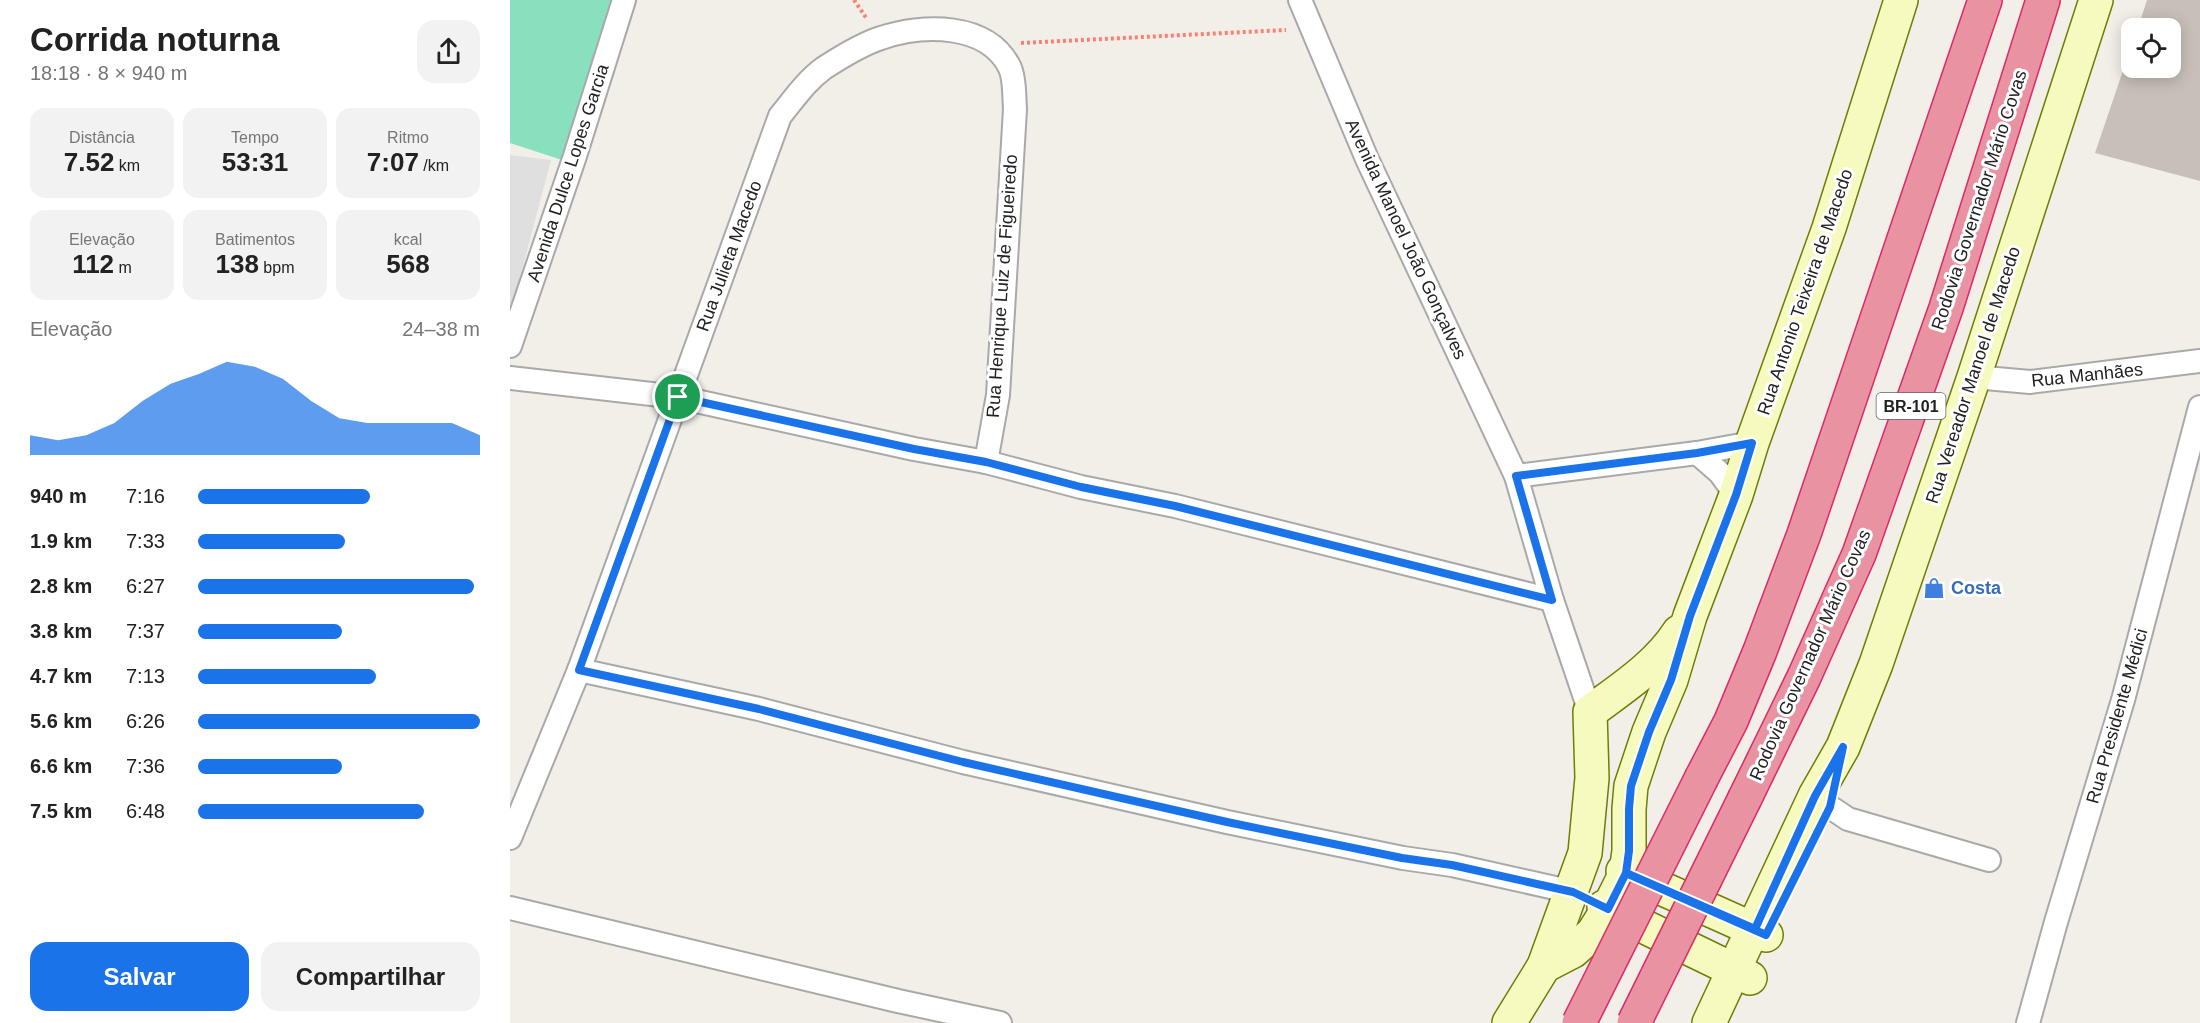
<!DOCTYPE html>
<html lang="pt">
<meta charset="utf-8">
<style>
:root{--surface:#fff;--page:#f2f2f2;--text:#222;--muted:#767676;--accent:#1a73e8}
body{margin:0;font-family:Arial,sans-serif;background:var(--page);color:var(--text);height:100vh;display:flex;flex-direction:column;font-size:22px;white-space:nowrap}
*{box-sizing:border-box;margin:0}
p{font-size:20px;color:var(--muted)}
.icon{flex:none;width:33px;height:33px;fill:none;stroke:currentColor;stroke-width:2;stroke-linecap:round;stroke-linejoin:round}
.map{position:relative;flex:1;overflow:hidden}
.sheet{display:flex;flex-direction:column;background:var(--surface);width:510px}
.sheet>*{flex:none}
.buttons{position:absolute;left:1611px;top:18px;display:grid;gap:12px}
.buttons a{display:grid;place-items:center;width:60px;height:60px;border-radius:12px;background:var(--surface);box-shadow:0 3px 15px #0003;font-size:30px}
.pin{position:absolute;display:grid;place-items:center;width:51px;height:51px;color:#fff;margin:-26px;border:3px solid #fff;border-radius:50%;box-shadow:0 2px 6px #0007}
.round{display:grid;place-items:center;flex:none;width:63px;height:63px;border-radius:18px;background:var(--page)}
.summary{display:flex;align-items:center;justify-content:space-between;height:102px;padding:0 30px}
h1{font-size:33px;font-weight:700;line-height:45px}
.figures{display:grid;grid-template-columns:repeat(3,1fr);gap:9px;height:102px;padding:6px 30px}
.figures div{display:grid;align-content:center;border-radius:15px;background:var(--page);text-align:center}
.figures b{font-size:26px;font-weight:700}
.figures small{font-size:16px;font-weight:400}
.figures p{font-size:16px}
.chart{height:168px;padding:12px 30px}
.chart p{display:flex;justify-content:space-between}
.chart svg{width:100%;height:108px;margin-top:6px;fill:var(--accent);opacity:.7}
.cta{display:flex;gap:12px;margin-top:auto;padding:12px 30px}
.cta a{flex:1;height:69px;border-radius:18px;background:var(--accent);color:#fff;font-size:24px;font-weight:700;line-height:69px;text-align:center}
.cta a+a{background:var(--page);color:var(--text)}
ul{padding:0 30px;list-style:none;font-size:20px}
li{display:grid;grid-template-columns:96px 72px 1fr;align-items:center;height:45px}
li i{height:15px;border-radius:8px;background:var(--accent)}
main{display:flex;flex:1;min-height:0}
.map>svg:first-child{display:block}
.residential{fill:#e0dfdf}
.pitch{fill:#88e0be}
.building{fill:#c7bfb8}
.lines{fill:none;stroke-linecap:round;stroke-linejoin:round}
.street-casing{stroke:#a9a9a9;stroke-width:26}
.secondary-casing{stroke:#707d05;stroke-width:36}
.highway-casing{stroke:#dc2a67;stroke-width:36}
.path{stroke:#fa8072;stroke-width:4;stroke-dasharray:3 3;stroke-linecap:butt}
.street{stroke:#fff;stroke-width:22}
.secondary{stroke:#f7fabf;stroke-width:33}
.highway{stroke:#e892a2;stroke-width:33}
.highway-bridge-casing{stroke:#dc2a67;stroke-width:36;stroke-linecap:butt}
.highway-bridge{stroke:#e892a2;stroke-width:33}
.route-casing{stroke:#fff;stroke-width:12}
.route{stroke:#1a73e8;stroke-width:8}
.labels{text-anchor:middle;stroke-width:6;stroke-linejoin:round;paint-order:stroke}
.shield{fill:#fff;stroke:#646464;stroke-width:1.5}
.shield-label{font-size:16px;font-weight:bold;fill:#222}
.street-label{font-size:18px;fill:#222;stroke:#fff}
.shop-label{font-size:18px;font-weight:bold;fill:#366cbe;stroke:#fff;text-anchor:start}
</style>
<main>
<section class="sheet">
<div class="summary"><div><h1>Corrida noturna</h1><p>18:18 · 8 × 940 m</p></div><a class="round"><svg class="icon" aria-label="share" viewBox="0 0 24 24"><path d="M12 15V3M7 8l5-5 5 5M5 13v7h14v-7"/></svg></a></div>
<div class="figures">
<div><p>Distância</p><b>7.52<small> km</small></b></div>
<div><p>Tempo</p><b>53:31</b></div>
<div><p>Ritmo</p><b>7:07<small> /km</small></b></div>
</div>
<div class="figures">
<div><p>Elevação</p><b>112<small> m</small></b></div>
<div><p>Batimentos</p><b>138<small> bpm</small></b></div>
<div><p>kcal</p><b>568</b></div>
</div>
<div class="chart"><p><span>Elevação</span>24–38 m</p>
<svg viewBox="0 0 160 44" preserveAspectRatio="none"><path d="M0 44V36L10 38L20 36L30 31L40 22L50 15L60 11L70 6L80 8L90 13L100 22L110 29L120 31L130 31L140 31L150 31L160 36V44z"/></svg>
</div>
<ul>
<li><b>940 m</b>7:16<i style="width:61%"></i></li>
<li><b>1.9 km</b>7:33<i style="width:52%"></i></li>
<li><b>2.8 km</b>6:27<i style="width:98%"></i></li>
<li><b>3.8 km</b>7:37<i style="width:51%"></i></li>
<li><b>4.7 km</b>7:13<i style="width:63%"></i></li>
<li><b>5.6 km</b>6:26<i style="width:100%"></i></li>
<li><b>6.6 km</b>7:36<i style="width:51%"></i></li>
<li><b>7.5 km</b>6:48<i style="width:80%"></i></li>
</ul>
<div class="cta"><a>Salvar</a><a>Compartilhar</a></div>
</section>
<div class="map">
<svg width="1690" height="1023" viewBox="0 0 1690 1023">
<rect width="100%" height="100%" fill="#f2efe9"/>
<path class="residential" d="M 0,155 L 41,160 L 0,315 Z"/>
<path class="pitch" d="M 0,0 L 103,0 L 52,160 L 0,143 Z"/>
<path class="building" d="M 1637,0 L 1690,0 L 1690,181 L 1585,153 L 1621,47 L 1622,68 L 1660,68 L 1660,28 L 1628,28 Z"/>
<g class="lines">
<defs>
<g id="street">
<path d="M 790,0 L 857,159 L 1006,476 L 1042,600 L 1080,712"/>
<path d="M 0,346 L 64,159 L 114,0"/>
<path d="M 1464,377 L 1520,382 L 1690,361"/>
<path d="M 0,378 L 168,397 L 404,449 L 476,462 L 571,487 L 665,506 L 1042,600"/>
<path d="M 1187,453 L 1210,473 L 1226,495"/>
<path d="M 1006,476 L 1187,453 L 1242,443"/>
<path d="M 69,670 L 249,709 L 453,762 L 717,822 L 893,858 L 942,865 L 1063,892"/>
<path d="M 1320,807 L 1338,819 L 1479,860"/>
<path d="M 0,838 L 69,670 L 270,116 C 284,99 296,81 314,68 C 331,57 352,44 371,38 C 412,24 478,22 500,68 C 505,79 504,97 505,109 L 488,395 L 476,462"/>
<path d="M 0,908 L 388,1001 L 490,1023"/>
<path d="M 1518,1023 L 1546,922 L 1613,700 L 1690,407"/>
</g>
<g id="secondary">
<path d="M 1113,871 L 1256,935"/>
<path d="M 1094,907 L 1240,978"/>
<path d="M 1034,966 L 1063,951 L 1083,933 L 1098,909 L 1116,873 L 1119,851 L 1119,809 L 1121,786 L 1139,732 L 1161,680 L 1180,616 L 1226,495 L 1242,443 L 1319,228 L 1391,0"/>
<path d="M 999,1023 L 1034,966 L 1075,853 L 1082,778 L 1080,712 C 1112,688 1147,666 1169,632"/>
<path d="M 1199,1023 L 1305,796 L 1333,747 L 1366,664 L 1464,377 L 1586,0"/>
</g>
<g id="highway">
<path d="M 1192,777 L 1221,721 L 1250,651 L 1294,534 L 1475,0"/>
<path d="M 1235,798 L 1294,677 L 1349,554 L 1436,308 L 1533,0"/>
</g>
</defs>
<use href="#street" class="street-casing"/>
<use href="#secondary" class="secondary-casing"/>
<use href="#highway" class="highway-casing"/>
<g class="path">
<path d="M 344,0 L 357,19"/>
<path d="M 511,43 L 776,30"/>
</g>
<use href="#street" class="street"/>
<use href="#secondary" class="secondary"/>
<use href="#highway" class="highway"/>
<defs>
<g id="highway-bridge">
<path d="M 1069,1023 L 1192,777"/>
<path d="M 1124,1023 L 1235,798"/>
</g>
</defs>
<use href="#highway-bridge" class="highway-bridge-casing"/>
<use href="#highway-bridge" class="highway-bridge"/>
</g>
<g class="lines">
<defs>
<path id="route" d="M 168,397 L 69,670 L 249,709 L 453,762 L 717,822 L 892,858 L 942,865 L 1063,892 L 1098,909 L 1116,873 L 1245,929 L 1305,796 L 1333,747 L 1320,807 L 1256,935 L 1116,873 L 1119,851 L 1119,809 L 1121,786 L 1139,732 L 1161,680 L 1180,616 L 1226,495 L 1242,443 L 1187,453 L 1006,476 L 1042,600 L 665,506 L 571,487 L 476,462 L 404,449 L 168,397"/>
</defs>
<use href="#route" class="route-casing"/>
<use href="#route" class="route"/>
</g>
<defs>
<symbol id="shop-bare" viewBox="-9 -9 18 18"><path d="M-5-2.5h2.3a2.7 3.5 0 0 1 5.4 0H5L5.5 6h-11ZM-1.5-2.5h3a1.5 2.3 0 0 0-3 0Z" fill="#3f7fe0" stroke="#fff" stroke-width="2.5" paint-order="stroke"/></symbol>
</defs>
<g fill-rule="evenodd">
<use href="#shop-bare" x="1409" y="573" width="30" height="30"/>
</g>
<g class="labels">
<rect class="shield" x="1366.5" y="393" width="69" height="26" rx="4.5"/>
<g class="shield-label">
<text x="1401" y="412">BR-101</text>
</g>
<g class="street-label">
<text transform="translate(58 173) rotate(-72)" y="6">Avenida Dulce Lopes Garcia</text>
<text transform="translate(1469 200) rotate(-72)" y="6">Rodovia Governador Mário Covas</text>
<text transform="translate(896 239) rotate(65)" y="6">Avenida Manoel João Gonçalves</text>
<text transform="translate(219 256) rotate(-70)" y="6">Rua Julieta Macedo</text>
<text transform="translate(492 286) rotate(-86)" y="6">Rua Henrique Luiz de Figueiredo</text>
<text transform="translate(1295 292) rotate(-71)" y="6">Rua Antonio Teixeira de Macedo</text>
<text transform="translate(1463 375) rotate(-72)" y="6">Rua Vereador Manoel de Macedo</text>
<text transform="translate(1577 375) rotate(-6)" y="6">Rua Manhães</text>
<text transform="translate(1300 655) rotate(-66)" y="6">Rodovia Governador Mário Covas</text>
<text transform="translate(1607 716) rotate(-74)" y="6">Rua Presidente Médici</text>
</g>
<g class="shop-label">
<text x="1441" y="594">Costa</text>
</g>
</g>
</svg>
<div class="buttons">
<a><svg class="icon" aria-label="locate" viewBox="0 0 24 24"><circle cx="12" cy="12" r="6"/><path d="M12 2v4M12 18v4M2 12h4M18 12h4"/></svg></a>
</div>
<div class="pin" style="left:168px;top:397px;background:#1e9e55"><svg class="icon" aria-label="arrive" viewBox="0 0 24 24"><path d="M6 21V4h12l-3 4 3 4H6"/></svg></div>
</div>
</main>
